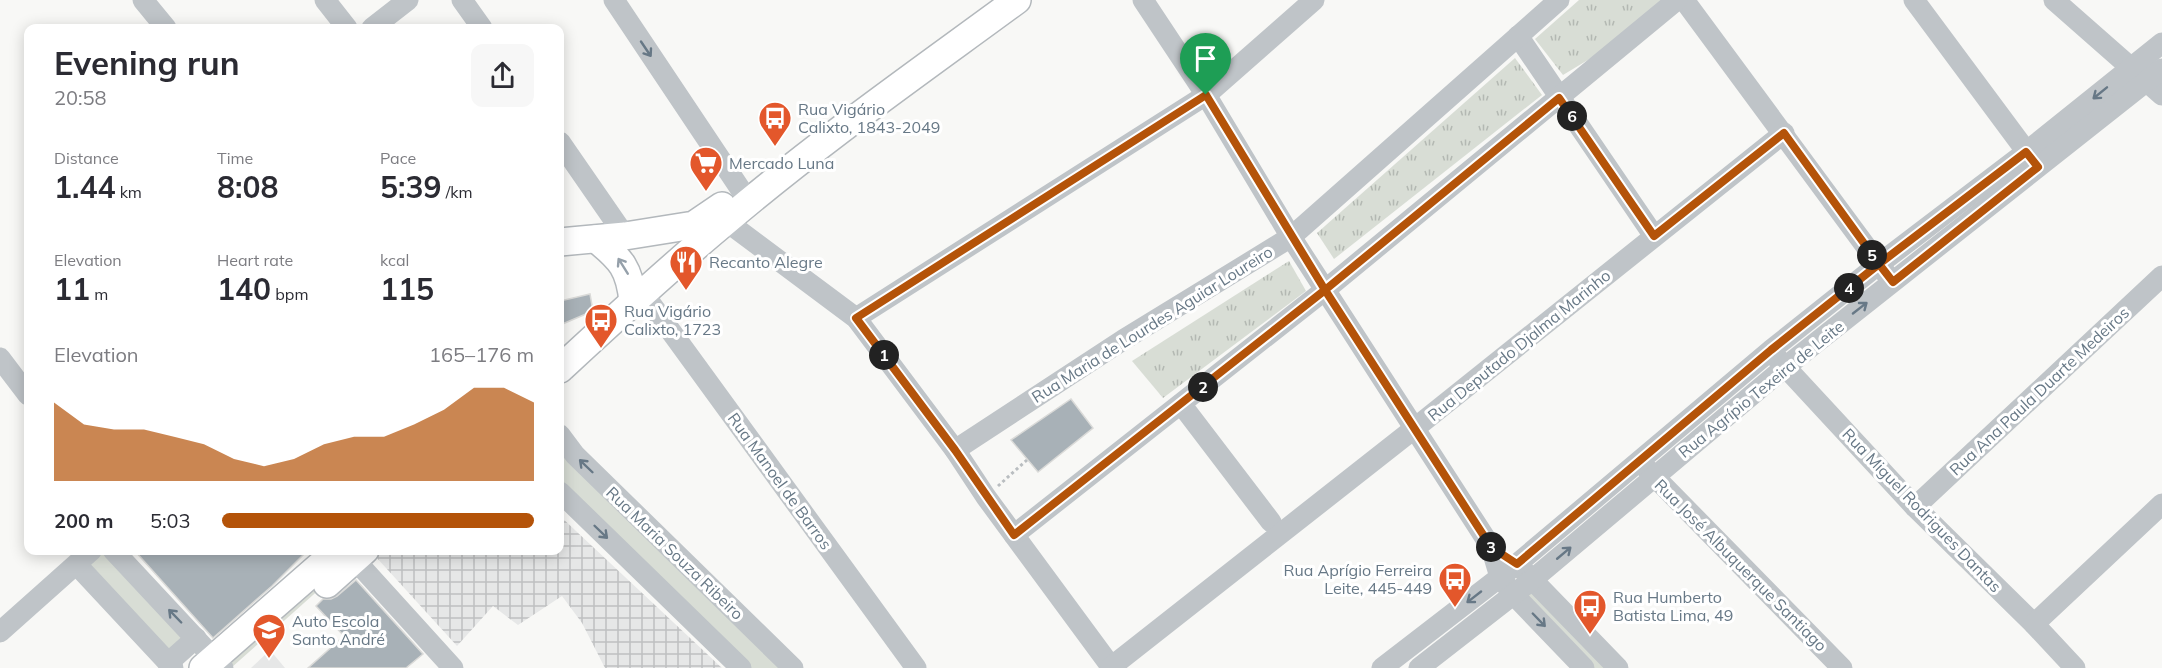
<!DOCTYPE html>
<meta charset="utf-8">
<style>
:root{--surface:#fff;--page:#f7f7f7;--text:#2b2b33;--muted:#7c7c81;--accent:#b45309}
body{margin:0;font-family:Mulish,sans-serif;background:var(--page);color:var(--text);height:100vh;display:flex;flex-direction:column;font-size:22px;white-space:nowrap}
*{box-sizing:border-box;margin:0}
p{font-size:20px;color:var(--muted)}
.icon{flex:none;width:33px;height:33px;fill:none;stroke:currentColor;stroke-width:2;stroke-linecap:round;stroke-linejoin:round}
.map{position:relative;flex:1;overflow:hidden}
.sheet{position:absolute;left:24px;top:24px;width:540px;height:531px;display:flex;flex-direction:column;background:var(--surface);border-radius:12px;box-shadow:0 3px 15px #0003}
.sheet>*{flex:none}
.pin{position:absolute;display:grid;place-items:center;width:51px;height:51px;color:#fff;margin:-62px -26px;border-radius:50% 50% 50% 0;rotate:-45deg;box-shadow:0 0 6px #0007}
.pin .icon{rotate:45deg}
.km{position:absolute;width:30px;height:30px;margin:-15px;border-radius:50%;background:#222;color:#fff;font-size:16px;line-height:30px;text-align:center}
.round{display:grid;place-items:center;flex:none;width:63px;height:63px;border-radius:12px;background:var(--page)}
.headline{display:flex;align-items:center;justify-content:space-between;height:102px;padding:0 30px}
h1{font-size:33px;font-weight:700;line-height:45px}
.metrics{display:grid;grid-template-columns:repeat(3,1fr);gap:9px;height:102px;padding:6px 30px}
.metrics div{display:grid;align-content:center}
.metrics b{font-size:30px;font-weight:700}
.metrics small{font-size:16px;font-weight:400}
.metrics p{font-size:16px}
.chart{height:168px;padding:12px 30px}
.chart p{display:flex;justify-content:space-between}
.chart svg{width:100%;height:108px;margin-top:6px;fill:var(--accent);opacity:.7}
ul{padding:0 30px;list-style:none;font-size:20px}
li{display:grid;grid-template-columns:96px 72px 1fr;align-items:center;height:45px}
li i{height:15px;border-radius:8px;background:var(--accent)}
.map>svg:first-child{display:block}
.built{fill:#e6e7e7}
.industrial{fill:url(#industrial-grid)}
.grass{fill:#d8ddd5}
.park{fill:url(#park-tufts)}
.building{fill:#a8b1b7;stroke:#dadad8;stroke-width:1.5}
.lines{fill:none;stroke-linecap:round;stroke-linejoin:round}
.major-casing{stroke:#b3b8bc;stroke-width:30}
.path{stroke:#b9bdc0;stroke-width:3;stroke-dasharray:3 3;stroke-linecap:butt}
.minor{stroke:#bfc4c8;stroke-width:21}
.major{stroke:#fff;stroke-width:27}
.oneway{stroke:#677886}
.oneway2{stroke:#95a0aa}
.route-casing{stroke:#fff;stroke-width:12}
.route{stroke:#b45309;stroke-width:8}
.labels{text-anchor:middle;stroke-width:6;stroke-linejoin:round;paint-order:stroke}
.poi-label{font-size:16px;fill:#677886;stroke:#fff;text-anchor:start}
.street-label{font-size:16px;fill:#677886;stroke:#fff}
</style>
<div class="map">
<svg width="2162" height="668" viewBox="0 0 2162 668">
<defs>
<pattern id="industrial-grid" width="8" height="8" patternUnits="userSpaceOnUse" patternTransform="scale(1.5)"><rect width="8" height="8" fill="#e6e7e7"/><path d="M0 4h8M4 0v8" fill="none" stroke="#bec0c1"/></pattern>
<pattern id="park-tufts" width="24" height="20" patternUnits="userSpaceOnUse" patternTransform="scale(1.5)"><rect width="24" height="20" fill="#d8ddd5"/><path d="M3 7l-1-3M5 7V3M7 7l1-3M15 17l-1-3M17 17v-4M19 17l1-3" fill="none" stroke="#b3b8b2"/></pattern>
</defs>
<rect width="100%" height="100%" fill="#f8f8f6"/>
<path class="built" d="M 270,650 L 285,668 L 251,668 Z"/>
<path class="industrial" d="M 560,516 L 722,668 L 605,668 L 582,623 L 562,596 L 518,625 L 493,606 L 457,646 L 376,557 L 383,550 L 560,550 Z"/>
<g class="grass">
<path d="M 560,444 L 784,668 L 751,668 L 560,481 Z"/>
<path d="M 98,551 L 109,551 L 189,637 L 169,656 L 84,564 Z"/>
<path d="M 349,563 L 231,668 L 225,655 Z"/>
<path d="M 1533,586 L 1612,668 L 1590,668 L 1521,596 Z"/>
</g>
<g class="park">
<path d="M 1579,0 L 1668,0 L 1611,46 L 1563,75 L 1535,39 Z"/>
<path d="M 1515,58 L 1542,95 L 1334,259 L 1317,233 Z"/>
<path d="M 1289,261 L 1306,291 L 1163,398 L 1132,361 Z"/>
</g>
<g class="building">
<path d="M 590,294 L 593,311 L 560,325 L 560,301 Z"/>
<path d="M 1071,399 L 1093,428 L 1038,472 L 1011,440 Z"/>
<path d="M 134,550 L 308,550 L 272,586 L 213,638 Z"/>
<path d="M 356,580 L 423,654 L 406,668 L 308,668 L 344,636 L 316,606 L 323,599 L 331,599 L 337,596 Z"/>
</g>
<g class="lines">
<defs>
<g id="major">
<path d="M 596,239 C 621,259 630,269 633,302"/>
<path d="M 560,242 L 625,236 L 694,225 L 722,206"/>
<path d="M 560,369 C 614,319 669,268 726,221 C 819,142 919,72 1017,0"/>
<path d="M 327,584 L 365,550"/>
<path d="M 203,668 L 338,550"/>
</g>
</defs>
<use href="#major" class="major-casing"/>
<path class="path" d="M 998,486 L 1027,460"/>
<g class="minor">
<path d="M 143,0 L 166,28"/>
<path d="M 325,0 L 347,28"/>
<path d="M 462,0 L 482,28"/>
<path d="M 614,0 L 741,190"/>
<path d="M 1143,0 L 1206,95 L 1291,237 L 1491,547 L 1500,577 L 1513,594 L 1584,668"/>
<path d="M 1684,0 L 1887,275"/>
<path d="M 1914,0 L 2035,163"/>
<path d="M 2054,0 L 2162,95"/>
<path d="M 372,28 L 408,0"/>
<path d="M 1518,36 L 1654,236"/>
<path d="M 560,142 L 625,236"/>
<path d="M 726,221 L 856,318 L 955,450 L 986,497 L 1112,668"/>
<path d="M 643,293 L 916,668"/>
<path d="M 856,318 L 1206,95 L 1314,0"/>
<path d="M 1776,357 L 1915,507 L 2034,624 L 2075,668"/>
<path d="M 0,358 L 28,395"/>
<path d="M 1181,404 L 1271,522"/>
<path d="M 560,435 L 575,455 L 793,668"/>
<path d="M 955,450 L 1123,340 L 1291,237 L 1559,0"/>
<path d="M 1645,467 L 1842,668"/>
<path d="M 560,492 L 741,668"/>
<path d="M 1915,507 L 2162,276"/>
<path d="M 1014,535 L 1325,290 L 1677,0"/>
<path d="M 113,550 L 223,668"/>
<path d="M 355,560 L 453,668"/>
<path d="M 77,565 L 173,668"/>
<path d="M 1522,569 L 1618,668"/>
<path d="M 2034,624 L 2162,504"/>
<path d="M 0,632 L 92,550"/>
<path d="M 168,663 L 196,638"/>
<path d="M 1111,667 L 1415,428 L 1784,133"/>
<path d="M 1382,668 L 1517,564 L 1771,350 L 1879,264 L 2026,152 L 2162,43"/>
<path d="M 1419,668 L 1532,580 L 1784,368 L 2162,69"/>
</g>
<use href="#major" class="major"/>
</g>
<defs><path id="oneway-shaft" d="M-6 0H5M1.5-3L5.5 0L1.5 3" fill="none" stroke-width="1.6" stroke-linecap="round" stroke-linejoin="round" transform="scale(1.5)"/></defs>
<g class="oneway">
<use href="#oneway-shaft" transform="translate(646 49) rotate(56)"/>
<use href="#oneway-shaft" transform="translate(2100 93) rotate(141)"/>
<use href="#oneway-shaft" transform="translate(1860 308) rotate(-38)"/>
<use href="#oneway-shaft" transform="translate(586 466) rotate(-136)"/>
<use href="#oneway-shaft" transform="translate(601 532) rotate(44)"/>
<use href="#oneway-shaft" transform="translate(1564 553) rotate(-40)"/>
<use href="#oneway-shaft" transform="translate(1474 597) rotate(142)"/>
<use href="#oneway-shaft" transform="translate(175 616) rotate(-134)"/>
<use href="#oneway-shaft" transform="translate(1539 620) rotate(46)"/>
</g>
<use class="oneway2" href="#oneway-shaft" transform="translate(623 266) rotate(-122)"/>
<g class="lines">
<defs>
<path id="route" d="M 1206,95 L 856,318 L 955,450 L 1014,535 L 1325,290 L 1491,547 L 1517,564 L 1771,350 L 1879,264 L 2026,152 L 2038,167 L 1893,282 L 1879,264 L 1784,133 L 1654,236 L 1559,98 L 1325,290 L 1206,95"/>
</defs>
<use href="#route" class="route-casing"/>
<use href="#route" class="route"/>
</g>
<defs>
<symbol id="bus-pin" viewBox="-11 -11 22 30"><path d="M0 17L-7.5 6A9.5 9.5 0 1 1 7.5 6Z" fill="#e3572b" stroke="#fff"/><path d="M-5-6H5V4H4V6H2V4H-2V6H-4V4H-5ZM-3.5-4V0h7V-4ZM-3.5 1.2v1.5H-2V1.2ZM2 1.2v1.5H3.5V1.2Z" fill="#fff"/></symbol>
<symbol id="supermarket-pin" viewBox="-11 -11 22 30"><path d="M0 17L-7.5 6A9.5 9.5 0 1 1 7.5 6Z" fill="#e3572b" stroke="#fff"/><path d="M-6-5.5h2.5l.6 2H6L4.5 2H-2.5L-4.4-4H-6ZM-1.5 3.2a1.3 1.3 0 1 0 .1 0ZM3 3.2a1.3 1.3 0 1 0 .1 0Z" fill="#fff"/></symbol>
<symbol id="restaurant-pin" viewBox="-11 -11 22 30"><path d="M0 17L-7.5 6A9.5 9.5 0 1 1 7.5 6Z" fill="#e3572b" stroke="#fff"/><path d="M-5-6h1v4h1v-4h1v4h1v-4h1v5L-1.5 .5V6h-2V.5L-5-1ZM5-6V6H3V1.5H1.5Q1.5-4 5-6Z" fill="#fff"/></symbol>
<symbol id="university-pin" viewBox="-11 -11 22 30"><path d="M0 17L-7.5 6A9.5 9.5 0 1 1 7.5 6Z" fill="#e3572b" stroke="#fff"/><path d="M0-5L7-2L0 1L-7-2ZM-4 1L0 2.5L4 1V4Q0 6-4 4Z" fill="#fff"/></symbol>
</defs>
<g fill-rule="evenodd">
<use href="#bus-pin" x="756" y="99" width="38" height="52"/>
<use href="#supermarket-pin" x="687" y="144" width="38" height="52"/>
<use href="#restaurant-pin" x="667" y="243" width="38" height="52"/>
<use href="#bus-pin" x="582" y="301" width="38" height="52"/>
<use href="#bus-pin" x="1436" y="560" width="38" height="52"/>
<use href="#bus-pin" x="1571" y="587" width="38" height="52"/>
<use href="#university-pin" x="250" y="611" width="38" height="52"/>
</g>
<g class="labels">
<g class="poi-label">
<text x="798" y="115">Rua Vigário<tspan x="798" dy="18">Calixto, 1843-2049</tspan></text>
<text x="729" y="169">Mercado Luna</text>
<text x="709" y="268">Recanto Alegre</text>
<text x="624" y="317">Rua Vigário<tspan x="624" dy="18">Calixto, 1723</tspan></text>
<text x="1432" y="576" text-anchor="end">Rua Aprígio Ferreira<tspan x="1432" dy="18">Leite, 445-449</tspan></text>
<text x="1613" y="603">Rua Humberto<tspan x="1613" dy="18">Batista Lima, 49</tspan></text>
<text x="292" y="627">Auto Escola<tspan x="292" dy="18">Santo André</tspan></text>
</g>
<g class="street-label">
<text transform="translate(1152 324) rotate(-32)" y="6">Rua Maria de Lourdes Aguiar Loureiro</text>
<text transform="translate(1519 345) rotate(-39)" y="6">Rua Deputado Djalma Marinho</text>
<text transform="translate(1761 389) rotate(-39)" y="6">Rua Agrípio Texeira de Leite</text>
<text transform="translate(2039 391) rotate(-43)" y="6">Rua Ana Paula Duarte Medeiros</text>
<text transform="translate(780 481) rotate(54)" y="6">Rua Manoel de Barros</text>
<text transform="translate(1922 510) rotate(46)" y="6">Rua Miguel Rodrigues Dantas</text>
<text transform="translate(675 553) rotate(44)" y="6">Rua Maria Souza Ribeiro</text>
<text transform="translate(1741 565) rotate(45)" y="6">Rua José Albuquerque Santiago</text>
</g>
</g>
</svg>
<div class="pin" style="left:1206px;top:95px;background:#1e9e55"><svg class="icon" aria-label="arrive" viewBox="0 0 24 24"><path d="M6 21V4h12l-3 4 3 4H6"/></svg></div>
<b class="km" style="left:884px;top:355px">1</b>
<b class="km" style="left:1203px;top:387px">2</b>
<b class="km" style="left:1491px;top:547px">3</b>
<b class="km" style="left:1849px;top:288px">4</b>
<b class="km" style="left:1872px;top:255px">5</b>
<b class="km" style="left:1572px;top:116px">6</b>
<section class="sheet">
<div class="headline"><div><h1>Evening run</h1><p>20:58</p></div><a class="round"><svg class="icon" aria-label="share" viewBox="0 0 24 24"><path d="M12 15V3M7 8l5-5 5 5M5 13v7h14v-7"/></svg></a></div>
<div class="metrics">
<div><p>Distance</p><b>1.44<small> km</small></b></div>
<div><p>Time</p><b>8:08</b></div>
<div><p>Pace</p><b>5:39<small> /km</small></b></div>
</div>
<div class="metrics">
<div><p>Elevation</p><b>11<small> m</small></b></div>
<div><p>Heart rate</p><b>140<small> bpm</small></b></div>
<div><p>kcal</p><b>115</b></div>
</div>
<div class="chart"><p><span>Elevation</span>165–176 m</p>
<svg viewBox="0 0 160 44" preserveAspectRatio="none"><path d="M0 44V12L10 21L20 23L30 23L40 26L50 29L60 35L70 38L80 35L90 29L100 26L110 26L120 21L130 15L140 6L150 6L160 12V44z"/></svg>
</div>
<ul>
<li><b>200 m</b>5:03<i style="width:100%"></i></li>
</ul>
</section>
</div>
